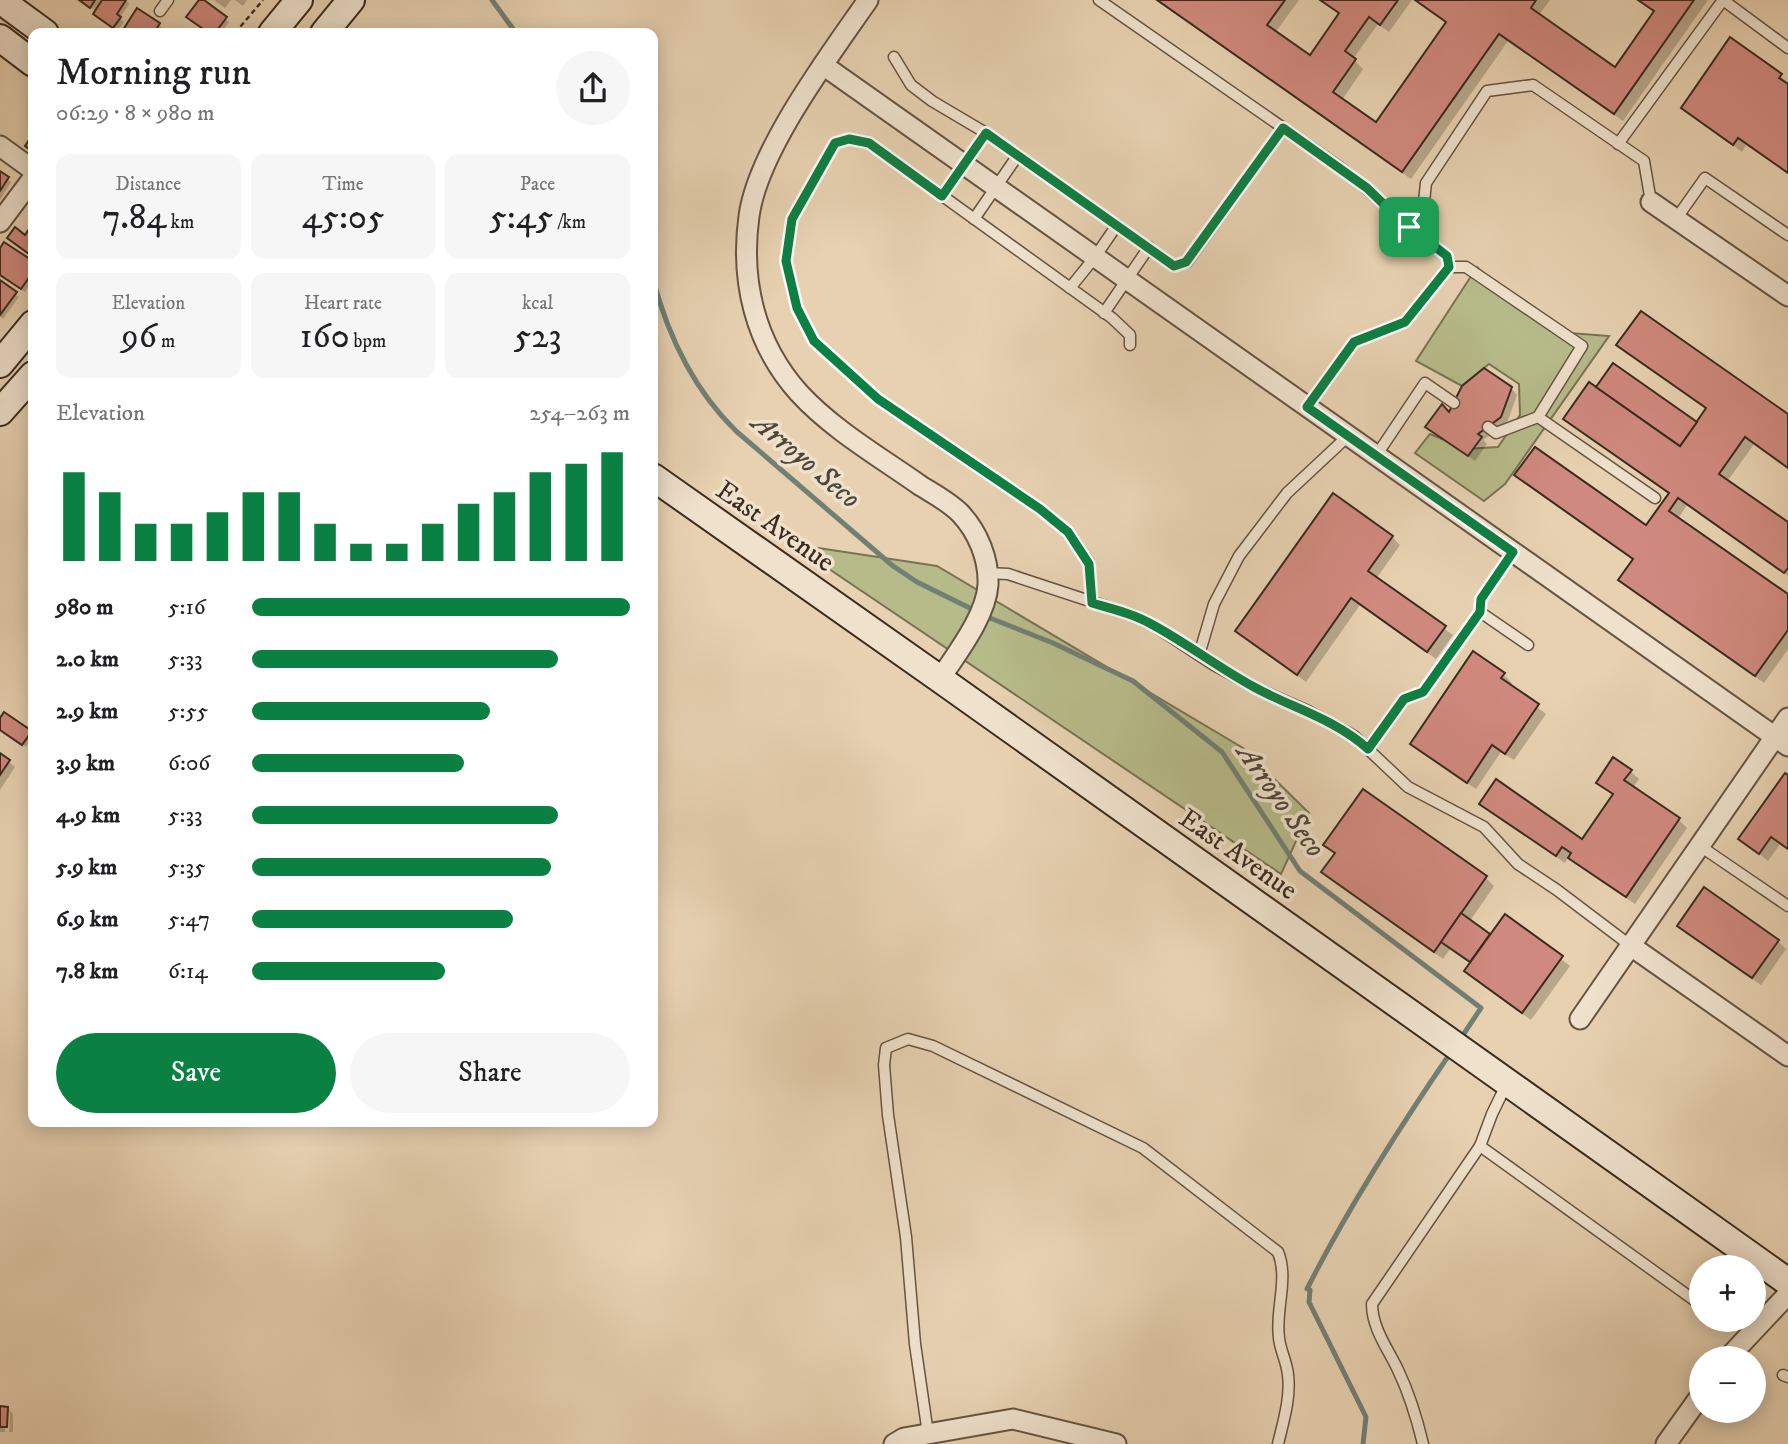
<!DOCTYPE html>
<meta charset="utf-8">
<style>
:root{--surface:#fff;--page:#f6f6f6;--text:#202124;--muted:#757577;--accent:#0b8043}
body{margin:0;font-family:"IM FELL DW Pica",serif;background:var(--page);color:var(--text);height:100vh;display:flex;flex-direction:column;font-size:26px;white-space:nowrap}
*{box-sizing:border-box;margin:0}
p{font-size:23px;color:var(--muted)}
.icon{flex:none;width:38px;height:38px;fill:none;stroke:currentColor;stroke-width:2;stroke-linecap:round;stroke-linejoin:round}
.map{position:relative;flex:1;overflow:hidden}
.sheet{position:absolute;left:28px;top:28px;width:630px;height:1099px;display:flex;flex-direction:column;background:var(--surface);border-radius:14px;box-shadow:0 4px 18px #0003}
.sheet>*{flex:none}
.buttons{position:absolute;left:1689px;top:1255px;display:grid;gap:14px}
.buttons a{display:grid;place-items:center;width:77px;height:77px;border-radius:50%;background:var(--surface);box-shadow:0 4px 18px #0003;font-size:35px}
.pin{position:absolute;display:grid;place-items:center;width:60px;height:60px;color:#fff;margin:-30px;border-radius:14px;box-shadow:0 4px 10px #0006}
.round{display:grid;place-items:center;flex:none;width:74px;height:74px;border-radius:37px;background:var(--page)}
.head{display:flex;align-items:center;justify-content:space-between;height:119px;padding:0 28px}
h1{font-size:38px;font-weight:600;line-height:52px}
.metrics{display:grid;grid-template-columns:repeat(3,1fr);gap:10px;height:119px;padding:7px 28px}
.metrics div{display:grid;align-content:center;border-radius:14px;background:var(--page);text-align:center}
.metrics b{font-size:35px;font-weight:600}
.metrics small{font-size:19px;font-weight:400}
.metrics p{font-size:19px}
.chart{height:196px;padding:14px 28px}
.chart p{display:flex;justify-content:space-between}
.chart svg{width:100%;height:126px;margin-top:7px;stroke:var(--accent);stroke-width:6}
.primary-button{display:flex;gap:14px;margin-top:auto;padding:14px 28px}
.primary-button a{flex:1;height:80px;border-radius:42px;background:var(--accent);color:#fff;font-size:28px;font-weight:600;line-height:80px;text-align:center}
.primary-button a+a{background:var(--page);color:var(--text)}
ul{padding:0 28px;list-style:none;font-size:23px}
li{display:grid;grid-template-columns:112px 84px 1fr;align-items:center;height:52px}
li i{height:18px;border-radius:9px;background:var(--accent)}
.map>svg:first-child{display:block}
.green{fill:#b7bb8a;stroke:#787354;stroke-width:2}
.shadow{fill:#0003}
.lines{fill:none;stroke-linecap:round;stroke-linejoin:round}
.stream{stroke:#727f75;stroke-width:5}
.building{fill:#d0897e;stroke:#3a2b1e;stroke-width:2}
.lane-casing{stroke:#655443;stroke-width:13}
.street-casing{stroke:#655443;stroke-width:23}
.secondary-casing{stroke:#3a2b1e;stroke-width:30}
.path{stroke:#3a2b1e;stroke-width:2.5;stroke-dasharray:5 3.5;stroke-linecap:butt}
.lane{stroke:#efe1cc;stroke-width:10}
.street{stroke:#efe1cc;stroke-width:19}
.secondary{stroke:#efe1cc;stroke-width:26}
.route-casing{stroke:#fff;stroke-width:14}
.route{stroke:#0b8043;stroke-width:9}
.labels{text-anchor:middle;stroke-width:7;stroke-linejoin:round;paint-order:stroke}
.street-label{font-size:28px;fill:#3a2b1e;stroke:#efe1cc}
.water-label{font-size:30px;font-style:italic;fill:#4d473b;stroke:#efe1cc}
</style>
<div class="map">
<svg width="1788" height="1444" viewBox="0 0 1788 1444">
<rect width="100%" height="100%" fill="#e7d1b1"/>
<filter id="stains"><feTurbulence type="fractalNoise" baseFrequency=".00286" numOctaves="4"/><feColorMatrix values="0 0 0 0 .2 0 0 0 0 .09 0 0 0 0 .02 0 0 0 .5 -.17"/></filter>
<radialGradient id="worn" r=".72"><stop offset=".6" stop-color="#630" stop-opacity="0"/><stop offset="1" stop-color="#630" stop-opacity=".3"/></radialGradient>
<g class="green">
<path d="M 1477,267 L 1507,297 L 1557,332 L 1609,336 L 1505,484 L 1484,501 L 1415,453 L 1430,434 L 1466,449 L 1498,447 L 1520,415 L 1519,384 L 1489,364 L 1462,386 L 1416,361 Z"/>
<path d="M 792,544 L 937,566 L 1243,748 L 1309,813 L 1281,874 Z"/>
</g>
<g class="shadow">
<path d="M 80,0 L 126,0 L 129,4 L 120,18 L 124,22 L 118,30 L 98,17 L 96,11 Z"/>
<path d="M 201,0 L 229,22 L 221,33 L 210,33 L 192,20 Z"/>
<path d="M 214,0 L 231,0 L 225,8 Z"/>
<path d="M 235,0 L 247,0 L 243,6 Z"/>
<path d="M 1158,0 L 1299,0 L 1275,33 L 1310,58 L 1341,15 L 1320,0 L 1412,0 L 1389,32 L 1378,24 L 1353,59 L 1363,69 L 1342,100 L 1377,124 L 1448,24 L 1414,0 L 1550,0 L 1539,15 L 1616,69 L 1655,13 L 1637,0 L 1708,0 L 1623,121 L 1508,41 L 1411,179 Z"/>
<path d="M 138,11 L 162,28 L 159,33 L 123,33 Z"/>
<path d="M 1730,40 L 1788,82 L 1788,174 L 1746,145 L 1742,152 L 1683,108 Z"/>
<path d="M 0,174 L 11,182 L 0,200 Z"/>
<path d="M 5,244 L 33,264 L 33,280 L 25,292 L 0,275 L 0,251 Z"/>
<path d="M 0,282 L 19,297 L 3,319 L 0,316 Z"/>
<path d="M 1619,345 L 1788,416 L 1788,468 L 1754,444 L 1727,482 L 1788,524 L 1788,576 L 1687,505 L 1678,519 L 1788,596 L 1788,649 L 1764,683 L 1629,588 L 1620,579 L 1634,560 L 1525,483 L 1517,475 L 1647,528 L 1670,495 L 1574,427 L 1566,419 L 1597,389 L 1697,424 L 1707,410 L 1627,353 Z"/>
<path d="M 1511,388 L 1517,395 L 1507,423 L 1483,440 L 1487,444 L 1475,461 L 1427,427 Z"/>
<path d="M 1392,537 L 1400,545 L 1376,579 L 1453,635 L 1436,659 L 1360,605 L 1306,682 L 1237,631 Z"/>
<path d="M 1473,654 L 1504,675 L 1512,683 L 1510,686 L 1546,714 L 1514,760 L 1501,752 L 1476,789 L 1420,752 L 1412,744 Z"/>
<path d="M 0,721 L 33,735 L 26,747 L 0,730 Z"/>
<path d="M 0,755 L 15,767 L 0,790 Z"/>
<path d="M 1630,771 L 1639,779 L 1633,788 L 1679,820 L 1687,828 L 1635,904 L 1579,866 L 1569,856 L 1565,863 L 1490,812 L 1481,803 L 1583,841 L 1614,796 L 1598,782 Z"/>
<path d="M 1788,777 L 1788,850 L 1780,844 L 1768,861 L 1741,839 Z"/>
<path d="M 1363,791 L 1486,878 L 1494,886 L 1470,921 L 1491,936 L 1505,916 L 1570,966 L 1531,1020 L 1474,979 L 1466,971 L 1472,963 L 1451,948 L 1443,959 L 1332,880 L 1323,872 L 1336,854 L 1326,845 Z"/>
<path d="M 1679,925 L 1778,941 L 1786,949 L 1761,985 L 1687,934 Z"/>
<path d="M 0,1408 L 7,1408 L 13,1414 L 13,1432 L 9,1432 L 10,1412 L 6,1412 L 5,1432 L 0,1432 Z"/>
</g>
<g class="lines">
<g class="stream">
<path d="M 492,0 L 516,33"/>
<path d="M 653,279 C 668,336 694,390 736,431 L 893,566 L 917,582 L 990,618 L 1053,643 L 1133,681 L 1222,752 L 1300,871 L 1481,1008 L 1461,1038"/>
<path d="M 1363,1444 L 1366,1417 L 1309,1302 L 1310,1290 L 1307,1289 C 1349,1206 1399,1128 1451,1052"/>
</g>
</g>
<g class="building">
<path d="M 79,0 L 95,0 L 90,8 Z"/>
<path d="M 102,0 L 126,0 L 117,14 L 121,17 L 113,28 L 93,14 Z"/>
<path d="M 199,0 L 204,0 L 227,17 L 215,33 L 209,33 L 186,17 Z"/>
<path d="M 1157,0 L 1285,0 L 1267,25 L 1310,55 L 1339,13 L 1320,0 L 1398,0 L 1380,25 L 1369,17 L 1345,51 L 1356,59 L 1333,92 L 1376,122 L 1446,22 L 1415,0 L 1536,0 L 1531,8 L 1615,67 L 1654,11 L 1638,0 L 1694,0 L 1614,114 L 1499,34 L 1402,172 Z"/>
<path d="M 137,8 L 160,23 L 154,33 L 121,33 Z"/>
<path d="M 1730,37 L 1782,74 L 1779,78 L 1788,84 L 1788,173 L 1738,138 L 1733,145 L 1681,108 Z"/>
<path d="M 33,134 L 33,152 L 25,146 Z"/>
<path d="M 0,171 L 9,177 L 0,191 Z"/>
<path d="M 33,223 L 33,257 L 7,238 L 15,227 L 25,235 Z"/>
<path d="M 4,242 L 33,261 L 33,272 L 21,289 L 0,275 L 0,248 Z"/>
<path d="M 0,280 L 17,292 L 0,315 Z"/>
<path d="M 1641,311 L 1788,414 L 1788,468 L 1745,437 L 1719,474 L 1788,522 L 1788,568 L 1784,573 L 1678,498 L 1669,511 L 1788,594 L 1788,630 L 1755,676 L 1618,580 L 1633,559 L 1514,475 L 1535,447 L 1646,525 L 1669,493 L 1563,419 L 1589,382 L 1680,446 L 1706,408 L 1616,345 Z"/>
<path d="M 1613,363 L 1697,422 L 1680,446 L 1596,387 Z"/>
<path d="M 1484,368 L 1512,387 L 1501,417 L 1478,434 L 1482,437 L 1468,456 L 1425,427 L 1442,404 L 1449,412 L 1462,386 Z"/>
<path d="M 1333,493 L 1393,536 L 1368,571 L 1446,626 L 1427,652 L 1351,598 L 1297,675 L 1235,631 Z"/>
<path d="M 1473,651 L 1505,673 L 1501,678 L 1539,704 L 1505,754 L 1492,745 L 1467,783 L 1410,744 Z"/>
<path d="M 4,712 L 32,731 L 22,745 L 0,730 L 0,718 Z"/>
<path d="M 0,753 L 10,760 L 0,775 Z"/>
<path d="M 1613,757 L 1632,770 L 1624,780 L 1680,818 L 1626,897 L 1568,858 L 1571,853 L 1562,847 L 1556,856 L 1479,804 L 1496,779 L 1582,839 L 1613,794 L 1596,783 Z"/>
<path d="M 1785,773 L 1788,775 L 1788,849 L 1771,837 L 1759,854 L 1738,839 Z"/>
<path d="M 1363,789 L 1487,876 L 1434,952 L 1321,872 L 1335,853 L 1323,845 Z"/>
<path d="M 1704,887 L 1779,940 L 1752,978 L 1677,926 Z"/>
<path d="M 1461,913 L 1490,934 L 1470,962 L 1441,942 Z"/>
<path d="M 1505,914 L 1563,956 L 1522,1013 L 1464,971 Z"/>
<path d="M 0,1406 L 8,1407 L 7,1427 L 0,1427 Z"/>
</g>
<g class="lines">
<defs>
<g id="lane">
<path d="M 1099,0 L 1338,166 L 1367,189 L 1398,218 L 1447,256 L 1449,267 L 1405,322 L 1354,342 L 1307,407"/>
<path d="M 160,11 L 168,0"/>
<path d="M 894,57 L 911,85 L 932,101 L 986,133 L 1174,266 L 1187,262 L 1283,128"/>
<path d="M 1618,144 L 1723,0 L 1788,48"/>
<path d="M 942,196 L 986,133"/>
<path d="M 974,219 L 1018,155"/>
<path d="M 1676,219 L 1705,178 L 1788,235"/>
<path d="M 1409,227 L 1423,211 L 1426,183 L 1487,91 L 1533,85 L 1644,161 L 1651,202"/>
<path d="M 1449,267 L 1466,267 L 1582,346 L 1538,417"/>
<path d="M 1070,288 L 1095,257 L 1117,225"/>
<path d="M 1104,313 L 1149,247"/>
<path d="M 1488,427 L 1496,433 L 1538,417 L 1655,498"/>
<path d="M 1376,456 L 1425,383 L 1454,403"/>
<path d="M 987,573 L 1008,574 L 1135,616 L 1153,625 L 1214,665 L 1258,689 L 1308,711 L 1354,736 L 1408,787 L 1484,827 L 1518,864 L 1557,890 L 1631,946"/>
<path d="M 1092,603 L 1089,563 L 1068,532 L 1040,509 L 878,399 L 814,341 L 797,308 L 786,261 L 792,219 L 835,143 L 849,139 L 869,143 L 1112,318 L 1130,335 L 1130,345"/>
<path d="M 1480,612 L 1528,645"/>
<path d="M 1199,655 L 1214,604 L 1239,556 L 1287,493 L 1348,436"/>
<path d="M 1368,749 L 1404,699 L 1423,692 L 1480,612 L 1481,599 L 1513,552"/>
<path d="M 1700,846 L 1788,906"/>
<path d="M 1480,1146 L 1701,1305"/>
<path d="M 1783,1375 L 1788,1377"/>
<path d="M 928,1434 L 915,1344 L 906,1237 L 888,1115 L 884,1065 L 886,1048 L 908,1039 L 933,1046 L 1143,1148 L 1278,1252 C 1289,1279 1275,1310 1279,1338 C 1280,1350 1287,1362 1288,1375 C 1291,1397 1283,1423 1278,1444"/>
<path d="M 1423,1444 C 1417,1419 1409,1393 1398,1370 C 1388,1349 1372,1328 1372,1304 L 1480,1146 L 1492,1114 L 1507,1083"/>
</g>
<g id="street">
<path d="M 868,0 C 830,55 758,150 749,216 C 740,281 755,344 799,393 C 833,430 880,457 921,486 C 934,494 949,502 960,513 C 978,532 989,559 988,585 C 986,616 957,653 940,679"/>
<path d="M 823,65 L 1788,746"/>
<path d="M 0,146 L 33,170"/>
<path d="M 1651,202 L 1788,296"/>
<path d="M 0,222 L 33,178"/>
<path d="M 1631,946 L 1788,1056"/>
<path d="M 1580,1019 L 1788,718"/>
<path d="M 1728,1358 L 1788,1294"/>
<path d="M 894,1444 L 904,1438 L 1013,1419 L 1116,1444"/>
<path d="M 1666,1444 L 1701,1395"/>
</g>
<g id="secondary">
<path d="M 0,0 L 45,33"/>
<path d="M 272,33 L 299,0"/>
<path d="M 324,33 L 351,0"/>
<path d="M 0,38 L 33,63"/>
<path d="M 0,364 L 33,324"/>
<path d="M 0,412 L 33,375"/>
<path d="M 653,477 L 940,679 L 1788,1282"/>
</g>
</defs>
<use href="#lane" class="lane-casing"/>
<use href="#street" class="street-casing"/>
<use href="#secondary" class="secondary-casing"/>
<path class="path" d="M 235,33 L 263,0"/>
<use href="#lane" class="lane"/>
<use href="#street" class="street"/>
<use href="#secondary" class="secondary"/>
</g>
<g class="lines">
<defs>
<path id="route" d="M 1283,128 L 1367,188 L 1398,218 L 1447,256 L 1449,267 L 1405,322 L 1354,342 L 1307,407 L 1513,552 L 1481,599 L 1480,612 L 1423,692 L 1404,699 L 1368,749 C 1335,719 1292,708 1254,687 C 1219,668 1188,644 1153,625 C 1134,614 1113,609 1092,603 L 1089,564 L 1068,532 L 1040,509 L 878,399 L 814,341 L 797,308 L 786,261 L 792,219 L 835,143 L 849,139 L 869,143 L 942,196 L 986,133 L 1174,266 L 1186,262 Z"/>
</defs>
<use href="#route" class="route-casing"/>
<use href="#route" class="route"/>
</g>
<g class="labels">
<g class="street-label">
<text transform="translate(776 525) rotate(35)" y="10">East Avenue</text>
<text transform="translate(1239 853) rotate(35)" y="10">East Avenue</text>
</g>
<g class="water-label">
<text transform="translate(807 460) rotate(40)" y="10">Arroyo Seco</text>
<text transform="translate(1282 800) rotate(55)" y="10">Arroyo Seco</text>
</g>
</g>
<rect width="100%" height="100%" filter="url(#stains)"/>
<rect width="100%" height="100%" fill="url(#worn)"/>
</svg>
<div class="buttons">
<a>+</a>
<a>−</a>
</div>
<div class="pin" style="left:1409px;top:227px;background:#1e9e55"><svg class="icon" aria-label="arrive" viewBox="0 0 24 24"><path d="M6 21V4h12l-3 4 3 4H6"/></svg></div>
<section class="sheet">
<div class="head"><div><h1>Morning run</h1><p>06:29 · 8 × 980 m</p></div><a class="round"><svg class="icon" aria-label="share" viewBox="0 0 24 24"><path d="M12 15V3M7 8l5-5 5 5M5 13v7h14v-7"/></svg></a></div>
<div class="metrics">
<div><p>Distance</p><b>7.84<small> km</small></b></div>
<div><p>Time</p><b>45:05</b></div>
<div><p>Pace</p><b>5:45<small> /km</small></b></div>
</div>
<div class="metrics">
<div><p>Elevation</p><b>96<small> m</small></b></div>
<div><p>Heart rate</p><b>160<small> bpm</small></b></div>
<div><p>kcal</p><b>523</b></div>
</div>
<div class="chart"><p><span>Elevation</span>254–263 m</p>
<svg viewBox="0 0 160 44" preserveAspectRatio="none"><path d="M5 44V13M15 44V20M25 44V31M35 44V31M45 44V27M55 44V20M65 44V20M75 44V31M85 44V38M95 44V38M105 44V31M115 44V24M125 44V20M135 44V13M145 44V10M155 44V6"/></svg>
</div>
<ul>
<li><b>980 m</b>5:16<i style="width:100%"></i></li>
<li><b>2.0 km</b>5:33<i style="width:81%"></i></li>
<li><b>2.9 km</b>5:55<i style="width:63%"></i></li>
<li><b>3.9 km</b>6:06<i style="width:56%"></i></li>
<li><b>4.9 km</b>5:33<i style="width:81%"></i></li>
<li><b>5.9 km</b>5:35<i style="width:79%"></i></li>
<li><b>6.9 km</b>5:47<i style="width:69%"></i></li>
<li><b>7.8 km</b>6:14<i style="width:51%"></i></li>
</ul>
<div class="primary-button"><a>Save</a><a>Share</a></div>
</section>
</div>
